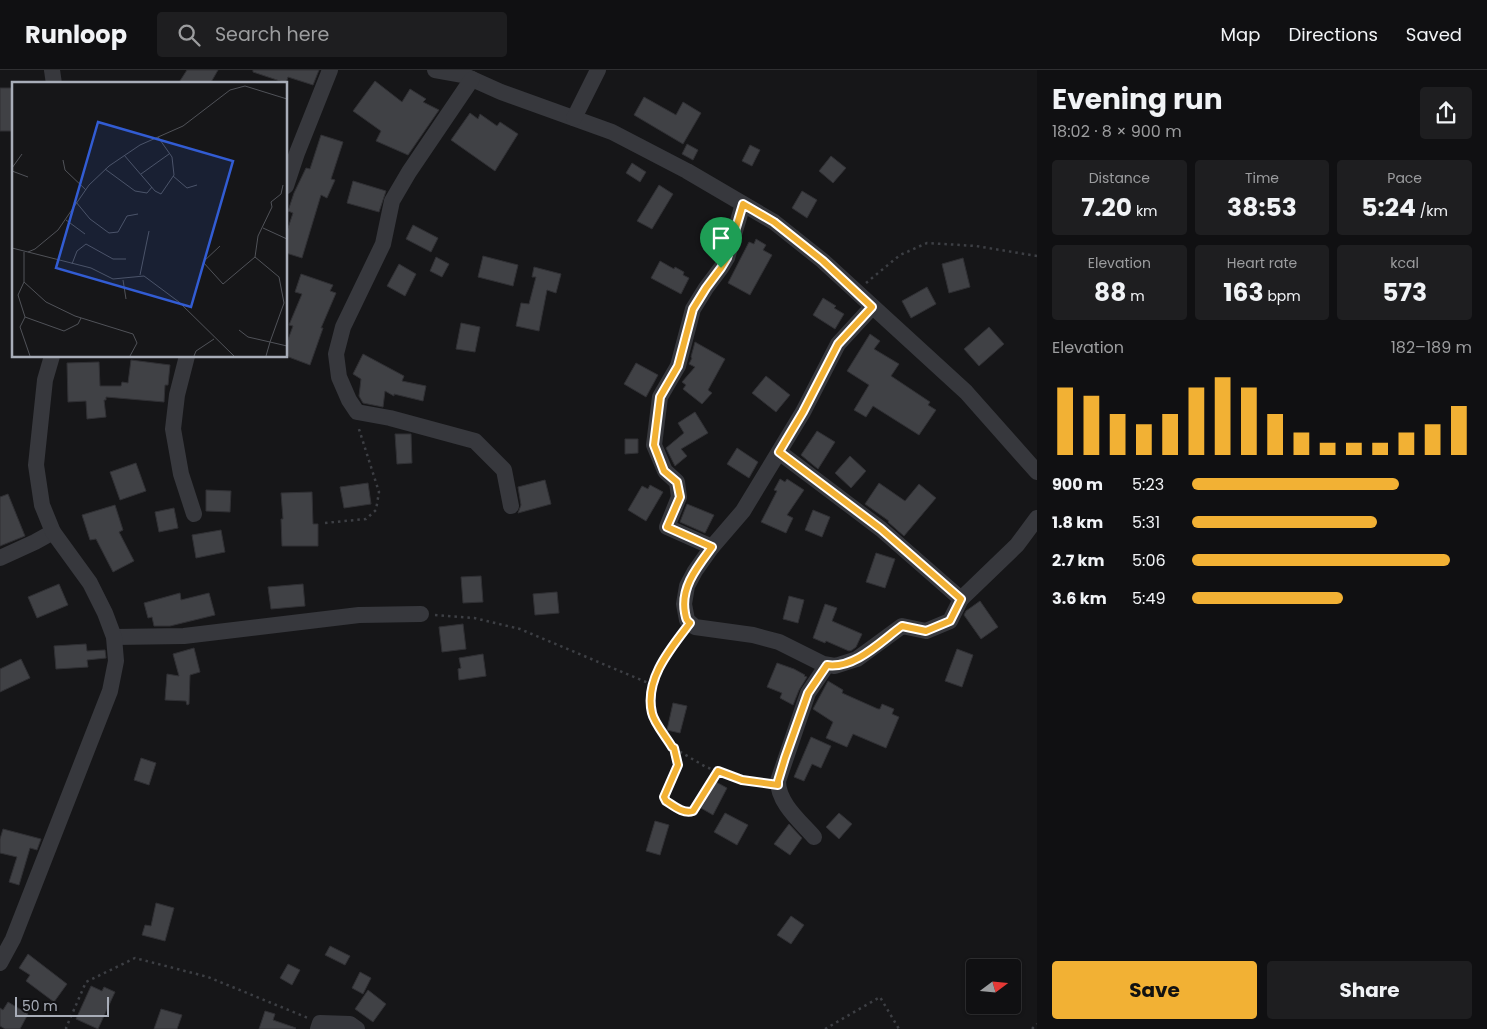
<!DOCTYPE html>
<meta charset="utf-8">
<style>
:root{--surface:#101012;--page:#1e1e20;--text:#f1f3f6;--muted:#9c9d9f;--line:#303032;--accent:#f2b134}
body{margin:0;font-family:Poppins,sans-serif;background:var(--page);color:var(--text);height:100vh;display:flex;flex-direction:column;font-size:19px;white-space:nowrap}
*{box-sizing:border-box;margin:0}
p{font-size:16px;color:var(--muted)}
.icon{flex:none;width:28px;height:28px;fill:none;stroke:currentColor;stroke-width:2;stroke-linecap:round;stroke-linejoin:round}
.map{position:relative;flex:1;overflow:hidden}
.side{display:flex;flex-direction:column;background:var(--surface);width:450px}
.side>*{flex:none}
.needle{width:32px;rotate:74deg}
.fabs{position:absolute;left:966px;top:889px;display:grid;gap:10px}
.fabs a{display:grid;place-items:center;width:55px;height:55px;border-radius:5px;background:var(--surface);box-shadow:0 1px 4px #0004,0 0 0 1px var(--line);font-size:25px}
.scale{position:absolute;left:15px;bottom:12px;width:94px;box-sizing:border-box;padding-left:5px;border:2px solid #a8adb8;border-top:0;font-size:14px;line-height:18px;white-space:nowrap;color:#a8adb8;-webkit-text-stroke:4px #111113;paint-order:stroke}
.pin{position:absolute;display:grid;place-items:center;width:42px;height:42px;color:#fff;margin:-51px -21px;border-radius:50% 50% 50% 0;rotate:-45deg;box-shadow:0 0 5px #0007}
.pin .icon{rotate:45deg}
.round{display:grid;place-items:center;flex:none;width:52px;height:52px;border-radius:5px;background:var(--page)}
.summary{display:flex;align-items:center;justify-content:space-between;height:85px;padding:0 15px}
h1{font-size:28px;font-weight:700;line-height:38px}
.figures{display:grid;grid-template-columns:repeat(3,1fr);gap:8px;height:85px;padding:5px 15px}
.figures div{display:grid;align-content:center;border-radius:5px;background:var(--page);text-align:center}
.figures b{font-size:25px;font-weight:700}
.figures small{font-size:14px;font-weight:400}
.figures p{font-size:14px}
.chart{height:140px;padding:10px 15px}
.chart p{display:flex;justify-content:space-between}
.chart svg{width:100%;height:90px;margin-top:5px;stroke:var(--accent);stroke-width:6}
.action{display:flex;gap:10px;margin-top:auto;padding:10px 15px}
.action a{flex:1;height:58px;border-radius:5px;background:var(--accent);color:#111;font-size:20px;font-weight:700;line-height:58px;text-align:center}
.action a+a{background:var(--page);color:var(--text)}
ul{padding:0 15px;list-style:none;font-size:16px}
li{display:grid;grid-template-columns:80px 60px 1fr;align-items:center;height:38px}
li i{height:12px;border-radius:6px;background:var(--accent)}
header{display:flex;align-items:center;gap:30px;box-sizing:border-box;height:70px;padding:0 25px;background:var(--surface);border-bottom:1px solid var(--line)}
header strong{font-size:24px}
nav{display:flex;gap:28px;margin-inline-start:auto;font-size:18px}
.search{width:350px;height:45px;background:var(--page);display:flex;align-items:center;gap:12px;box-sizing:border-box;padding:0 18px;border-radius:5px;color:var(--muted);font-size:19px}
main{display:flex;flex:1;min-height:0}
.map>svg:first-child{display:block}
.building{fill:#404145;stroke:#303034}
.lines{fill:none;stroke-linecap:round;stroke-linejoin:round}
.path{stroke:#3d3f44;stroke-width:2.5;stroke-dasharray:2.5 4;stroke-linecap:butt}
.minor{stroke:#37383d;stroke-width:16}
.route-casing{stroke:#fff;stroke-width:10}
.route{stroke:#f2b134;stroke-width:6}
.inset-road{fill:none;stroke:#505258;stroke-width:1}
.view{fill:#325cd3;fill-opacity:0.15;stroke:#325cd3;stroke-width:2.5}
.inset-edge{fill:none;stroke:#a8adb8;stroke-width:2.5}
</style>
<header>
<strong>Runloop</strong>
<div class="search"><svg class="icon" aria-label="search" viewBox="0 0 24 24"><circle cx="10" cy="10" r="6"/><path d="M15 15l6 6"/></svg>Search here</div>
<nav><a>Map</a><a>Directions</a><a>Saved</a></nav>
</header>
<main>
<div class="map">
<svg width="1037" height="959" viewBox="0 0 1037 959">
<rect width="100%" height="100%" fill="#161618"/>
<g class="building">
<path d="M 187,0 L 218,0 L 210,14 L 178,14 Z"/>
<path d="M 253,0 L 319,0 L 313,15 L 288,7 L 286,13 L 253,2 Z"/>
<path d="M 375,11 L 402,32 L 410,19 L 426,29 L 423,32 L 439,40 L 408,85 L 376,71 L 381,61 L 353,41 Z"/>
<rect x="0" y="18" width="14" height="43"/>
<path d="M 644,27 L 676,45 L 683,32 L 701,43 L 683,74 L 634,45 Z"/>
<path d="M 470,43 L 478,49 L 480,44 L 497,56 L 500,52 L 518,64 L 495,101 L 451,70 Z"/>
<path d="M 321,65 L 343,72 L 331,109 L 335,110 L 327,128 L 321,125 L 302,188 L 286,183 L 286,164 L 293,143 L 288,141 L 294,123 L 306,98 L 310,99 Z"/>
<path d="M 687,74 L 698,80 L 693,90 L 682,84 Z"/>
<path d="M 750,75 L 760,80 L 752,96 L 742,91 Z"/>
<path d="M 831,86 L 846,98 L 833,113 L 819,101 Z"/>
<path d="M 632,93 L 646,102 L 640,112 L 626,103 Z"/>
<path d="M 353,111 L 386,121 L 379,142 L 347,133 Z"/>
<path d="M 659,115 L 673,124 L 652,159 L 637,151 Z"/>
<path d="M 802,121 L 817,130 L 807,148 L 792,138 Z"/>
<path d="M 413,155 L 438,168 L 431,182 L 406,169 Z"/>
<path d="M 756,169 L 766,175 L 763,180 L 772,185 L 750,225 L 728,213 L 749,172 L 754,174 Z"/>
<path d="M 483,186 L 518,195 L 513,216 L 478,207 Z"/>
<path d="M 436,187 L 449,194 L 442,207 L 430,201 Z"/>
<path d="M 963,188 L 970,217 L 949,223 L 942,194 Z"/>
<path d="M 660,191 L 674,199 L 675,197 L 684,202 L 683,205 L 689,208 L 681,224 L 651,208 Z"/>
<path d="M 399,194 L 416,204 L 405,226 L 387,216 Z"/>
<path d="M 534,197 L 561,204 L 556,223 L 547,220 L 539,261 L 516,256 L 521,233 L 529,234 L 536,207 L 532,207 Z"/>
<path d="M 301,204 L 333,215 L 330,221 L 336,223 L 321,258 L 323,258 L 310,295 L 286,286 L 286,275 L 293,256 L 289,255 L 302,224 L 295,222 Z"/>
<path d="M 927,217 L 936,234 L 911,248 L 902,231 Z"/>
<path d="M 823,228 L 836,236 L 834,238 L 844,244 L 835,259 L 813,245 Z"/>
<path d="M 461,253 L 480,257 L 475,282 L 456,279 Z"/>
<path d="M 989,257 L 1004,274 L 979,296 L 964,279 Z"/>
<path d="M 870,264 L 880,271 L 874,279 L 899,294 L 891,306 L 930,332 L 928,335 L 936,340 L 919,365 L 873,336 L 866,347 L 854,340 L 869,315 L 847,301 Z"/>
<path d="M 695,272 L 725,289 L 708,320 L 712,323 L 702,334 L 683,319 L 686,315 L 682,312 L 695,297 L 689,294 L 692,288 L 691,287 Z"/>
<path d="M 363,284 L 404,306 L 402,311 L 426,316 L 423,331 L 394,324 L 394,326 L 385,321 L 383,337 L 363,333 L 359,326 L 361,309 L 353,304 Z"/>
<path d="M 131,290 L 170,295 L 168,315 L 165,315 L 164,332 L 106,327 L 106,330 L 104,330 L 106,347 L 87,349 L 86,331 L 68,332 L 67,293 L 99,292 L 100,316 L 121,316 L 122,312 L 128,313 Z"/>
<path d="M 636,293 L 658,305 L 646,327 L 624,314 Z"/>
<path d="M 766,306 L 790,325 L 776,342 L 752,323 Z"/>
<path d="M 695,342 L 708,363 L 681,379 L 687,386 L 675,396 L 666,378 L 684,363 L 678,353 Z"/>
<path d="M 817,361 L 835,372 L 818,399 L 801,385 Z"/>
<path d="M 395,364 L 411,364 L 412,393 L 397,394 Z"/>
<path d="M 625,369 L 638,369 L 638,383 L 625,384 Z"/>
<path d="M 737,378 L 758,392 L 749,408 L 727,394 Z"/>
<path d="M 850,386 L 866,401 L 851,418 L 835,403 Z"/>
<path d="M 136,393 L 146,421 L 120,430 L 110,402 Z"/>
<path d="M 780,409 L 785,412 L 787,409 L 804,420 L 787,445 L 793,448 L 786,463 L 761,452 L 777,421 L 774,420 Z"/>
<path d="M 545,410 L 551,434 L 518,443 L 521,435 L 518,417 Z"/>
<path d="M 368,413 L 371,434 L 344,438 L 340,417 Z"/>
<path d="M 879,413 L 905,431 L 919,414 L 936,428 L 904,466 L 888,452 L 889,451 L 865,434 Z"/>
<path d="M 650,415 L 663,422 L 646,451 L 628,440 L 642,416 L 648,419 Z"/>
<path d="M 206,420 L 231,421 L 230,442 L 206,441 Z"/>
<path d="M 312,422 L 313,454 L 318,454 L 318,476 L 282,476 L 281,449 L 283,449 L 281,423 Z"/>
<path d="M 8,424 L 25,466 L 0,476 L 0,427 Z"/>
<path d="M 687,434 L 714,445 L 705,463 L 680,452 Z"/>
<path d="M 115,435 L 123,460 L 119,462 L 134,491 L 113,502 L 96,469 L 90,470 L 82,445 Z"/>
<path d="M 174,438 L 178,458 L 159,462 L 155,442 Z"/>
<path d="M 813,440 L 830,447 L 822,467 L 805,460 Z"/>
<path d="M 221,460 L 225,482 L 196,488 L 192,465 Z"/>
<path d="M 876,483 L 895,489 L 885,518 L 866,512 Z"/>
<path d="M 481,506 L 483,532 L 463,533 L 461,507 Z"/>
<path d="M 59,514 L 68,535 L 37,548 L 28,527 Z"/>
<path d="M 303,514 L 305,536 L 271,539 L 268,517 Z"/>
<path d="M 557,522 L 559,543 L 535,545 L 533,524 Z"/>
<path d="M 180,523 L 181,530 L 209,523 L 215,545 L 170,556 L 154,556 L 152,547 L 148,548 L 144,533 Z"/>
<path d="M 789,526 L 804,530 L 798,553 L 783,549 Z"/>
<path d="M 980,531 L 998,557 L 981,569 L 964,545 L 966,541 Z"/>
<path d="M 825,534 L 837,538 L 832,551 L 862,564 L 856,577 L 852,580 L 849,581 L 826,571 L 825,573 L 813,568 Z"/>
<path d="M 463,554 L 466,579 L 442,582 L 439,557 Z"/>
<path d="M 86,574 L 87,581 L 105,580 L 106,588 L 87,590 L 88,597 L 56,599 L 54,576 Z"/>
<path d="M 194,578 L 200,602 L 190,605 L 189,634 L 187,635 L 186,631 L 165,630 L 167,604 L 179,606 L 173,584 Z"/>
<path d="M 957,579 L 973,585 L 962,617 L 945,611 Z"/>
<path d="M 483,584 L 486,606 L 459,610 L 458,599 L 461,598 L 459,588 Z"/>
<path d="M 21,589 L 30,608 L 0,622 L 0,599 Z"/>
<path d="M 777,593 L 794,599 L 805,605 L 804,606 L 807,607 L 799,620 L 793,635 L 780,628 L 782,623 L 767,617 Z"/>
<path d="M 828,611 L 843,620 L 842,623 L 878,639 L 880,639 L 882,634 L 894,639 L 892,644 L 899,647 L 886,678 L 853,664 L 847,677 L 826,668 L 833,652 L 813,639 Z"/>
<path d="M 673,633 L 687,636 L 680,663 L 667,660 Z"/>
<path d="M 811,667 L 831,676 L 821,698 L 812,694 L 804,711 L 794,707 Z"/>
<path d="M 141,688 L 156,693 L 149,715 L 134,710 Z"/>
<path d="M 716,712 L 727,718 L 713,745 L 701,738 Z"/>
<path d="M 725,743 L 748,755 L 737,775 L 714,762 Z"/>
<path d="M 839,743 L 852,754 L 839,769 L 826,757 Z"/>
<path d="M 655,751 L 669,755 L 660,785 L 646,781 Z"/>
<path d="M 789,754 L 802,768 L 790,785 L 774,774 Z"/>
<path d="M 3,759 L 41,769 L 37,780 L 30,778 L 19,815 L 9,812 L 17,787 L 0,783 L 0,769 Z"/>
<path d="M 156,833 L 174,838 L 165,871 L 142,865 L 145,855 L 151,856 Z"/>
<path d="M 791,846 L 804,855 L 791,874 L 777,865 Z"/>
<path d="M 330,876 L 350,886 L 345,895 L 325,885 Z"/>
<path d="M 28,884 L 67,914 L 54,932 L 26,911 L 30,905 L 19,898 Z"/>
<path d="M 288,894 L 300,900 L 292,915 L 280,908 Z"/>
<path d="M 360,902 L 371,908 L 363,924 L 352,918 Z"/>
<path d="M 91,916 L 102,921 L 104,917 L 115,922 L 98,959 L 76,949 Z"/>
<path d="M 368,920 L 386,934 L 373,952 L 355,939 Z"/>
<path d="M 8,932 L 28,944 L 20,959 L 5,959 L 0,956 L 0,938 L 3,940 Z"/>
<path d="M 161,939 L 182,945 L 177,959 L 154,959 Z"/>
<path d="M 265,941 L 275,944 L 273,950 L 296,958 L 295,959 L 259,959 Z"/>
</g>
<g class="lines">
<g class="path">
<path d="M 866,213 L 900,185 L 927,173 L 976,176 L 1037,186"/>
<path d="M 325,453 L 366,449 L 376,440 L 379,422 L 358,356"/>
<path d="M 435,545 L 474,548 L 520,559 L 653,615"/>
<path d="M 682,564 L 665,585 L 651,619 L 652,644 L 672,677 L 706,697 L 742,710 L 764,713"/>
<path d="M 674,679 L 678,695 L 664,727 L 666,731 C 674,736 683,744 693,741 L 718,701"/>
<path d="M 67,959 L 66,958 L 86,912 L 135,888 L 208,907 L 308,948"/>
<path d="M 825,959 L 880,927 L 899,959"/>
<path d="M 1032,959 L 1037,954"/>
</g>
<g class="minor">
<path d="M 52,0 L 54,14"/>
<path d="M 435,0 L 463,5 L 501,22 L 612,62 L 687,101 L 774,152 L 823,191 L 966,322 L 1037,402"/>
<path d="M 472,9 L 409,102 L 392,131 L 383,174 L 343,257 L 336,284 L 339,307 L 349,330 L 357,342 L 390,348 L 475,371 L 504,400 L 511,436"/>
<path d="M 574,48 L 598,0"/>
<path d="M 286,116 L 297,83 L 330,0"/>
<path d="M 872,237 L 838,274 L 803,342 L 743,441 L 712,477 L 695,501 L 687,516 L 684,534 L 687,550 L 695,557 L 753,565 L 779,572 L 823,594 L 835,596 L 857,589 L 902,556 L 926,561 L 950,551 L 961,529 L 1017,475 L 1037,448"/>
<path d="M 187,286 L 177,325 L 173,359 L 181,404 L 194,444"/>
<path d="M 779,382 L 881,459 L 961,529"/>
<path d="M 712,477 L 667,457 L 679,427 L 677,412 L 665,401 L 654,375 L 660,327 L 678,296 L 693,239 L 706,218 L 721,198 L 727,188 L 743,134"/>
<path d="M 0,488 L 35,472 L 53,462"/>
<path d="M 114,567 L 184,566 L 359,545 L 421,544"/>
<path d="M 814,767 C 800,751 778,733 778,711 L 808,623 L 827,595"/>
<path d="M 0,893 L 13,869 L 110,621 L 116,591 L 114,567 L 105,543 L 90,513 L 53,462 L 42,435 L 36,395 L 45,310 L 52,286"/>
<path d="M 318,959 L 320,953 L 350,954 L 357,959"/>
</g>
</g>
<g class="lines">
<defs>
<path id="route" d="M 743,134 L 774,152 L 823,191 L 872,237 L 838,274 L 803,342 L 779,382 L 881,459 L 961,529 L 950,551 L 926,561 L 902,556 C 881,571 855,599 827,595 L 808,623 L 785,688 L 778,711 L 778,715 L 742,710 L 718,701 L 693,741 C 683,744 674,736 666,731 L 664,727 L 678,695 L 674,678 L 672,677 C 667,668 654,653 652,643 C 644,609 671,578 690,553 C 686,550 686,548 685,543 C 680,517 698,496 712,477 L 667,457 L 680,427 L 677,412 L 664,401 L 654,375 L 660,327 L 678,296 L 693,239 L 706,218 L 721,198 L 727,188 Z"/>
</defs>
<use href="#route" class="route-casing"/>
<use href="#route" class="route"/>
</g>
<g transform="translate(12 12)">
<rect width="275" height="275" fill="#161618"/>
<path class="inset-road" d="M 112,73 L 143,109 L 149,112 L 162,93 L 160,75 L 146,55M 51,78 L 53,88 L 74,108M 0,86 L 10,72M 93,87 L 123,109 L 135,111 L 140,105M 0,89 L 16,95M 129,92 L 157,72M 161,94 L 175,106 L 185,103M 64,120 L 78,137 L 97,151 L 106,150 L 115,134 L 126,132M 54,138 L 73,152M 251,146 L 275,157M 208,164 L 191,180 L 211,202 L 243,175 L 246,154 L 260,125 L 259,120 L 269,112 L 271,103M 0,166 L 16,170 L 23,167 L 46,148 L 77,103 L 97,84 L 128,63 L 171,44 L 218,8 L 233,4 L 275,17M 16,170 L 79,186 L 101,197 L 132,194 L 167,220 L 222,274M 243,175 L 267,195 L 272,221 L 258,260 L 275,264M 60,182 L 65,169 L 74,162 L 101,177 L 114,177M 128,193 L 137,149M 111,198 L 114,217M 12,200 L 12,170M 13,235 L 6,213 L 12,200 L 34,220 L 63,234 L 121,252 L 125,261 L 118,274M 227,248 L 236,255 L 258,260 L 254,274M 18,274 L 8,245 L 13,235 L 52,249 L 66,242 L 69,236M 182,274 L 184,269 L 202,257"/>
<path class="view" d="M 86,40 L 221,79 L 179,225 L 44,186 Z"/>
<rect width="275" height="275" class="inset-edge"/>
</g>
</svg>
<div class="fabs">
<a><svg class="needle" viewBox="-14 -14 28 28"><path d="M0-13l5 13h-10z" fill="#e53935"/><path d="M0 13l5-13h-10z" fill="#9c9d9f"/></svg></a>
</div>
<div class="scale">50 m</div>
<div class="pin" style="left:721px;top:198px;background:#1e9e55"><svg class="icon" aria-label="arrive" viewBox="0 0 24 24"><path d="M6 21V4h12l-3 4 3 4H6"/></svg></div>
</div>
<section class="side">
<div class="summary"><div><h1>Evening run</h1><p>18:02 · 8 × 900 m</p></div><a class="round"><svg class="icon" aria-label="share" viewBox="0 0 24 24"><path d="M12 15V3M7 8l5-5 5 5M5 13v7h14v-7"/></svg></a></div>
<div class="figures">
<div><p>Distance</p><b>7.20<small> km</small></b></div>
<div><p>Time</p><b>38:53</b></div>
<div><p>Pace</p><b>5:24<small> /km</small></b></div>
</div>
<div class="figures">
<div><p>Elevation</p><b>88<small> m</small></b></div>
<div><p>Heart rate</p><b>163<small> bpm</small></b></div>
<div><p>kcal</p><b>573</b></div>
</div>
<div class="chart"><p><span>Elevation</span>182–189 m</p>
<svg viewBox="0 0 160 44" preserveAspectRatio="none"><path d="M5 44V11M15 44V15M25 44V24M35 44V29M45 44V24M55 44V11M65 44V6M75 44V11M85 44V24M95 44V33M105 44V38M115 44V38M125 44V38M135 44V33M145 44V29M155 44V20"/></svg>
</div>
<ul>
<li><b>900 m</b>5:23<i style="width:74%"></i></li>
<li><b>1.8 km</b>5:31<i style="width:66%"></i></li>
<li><b>2.7 km</b>5:06<i style="width:92%"></i></li>
<li><b>3.6 km</b>5:49<i style="width:54%"></i></li>
</ul>
<div class="action"><a>Save</a><a>Share</a></div>
</section>
</main>
